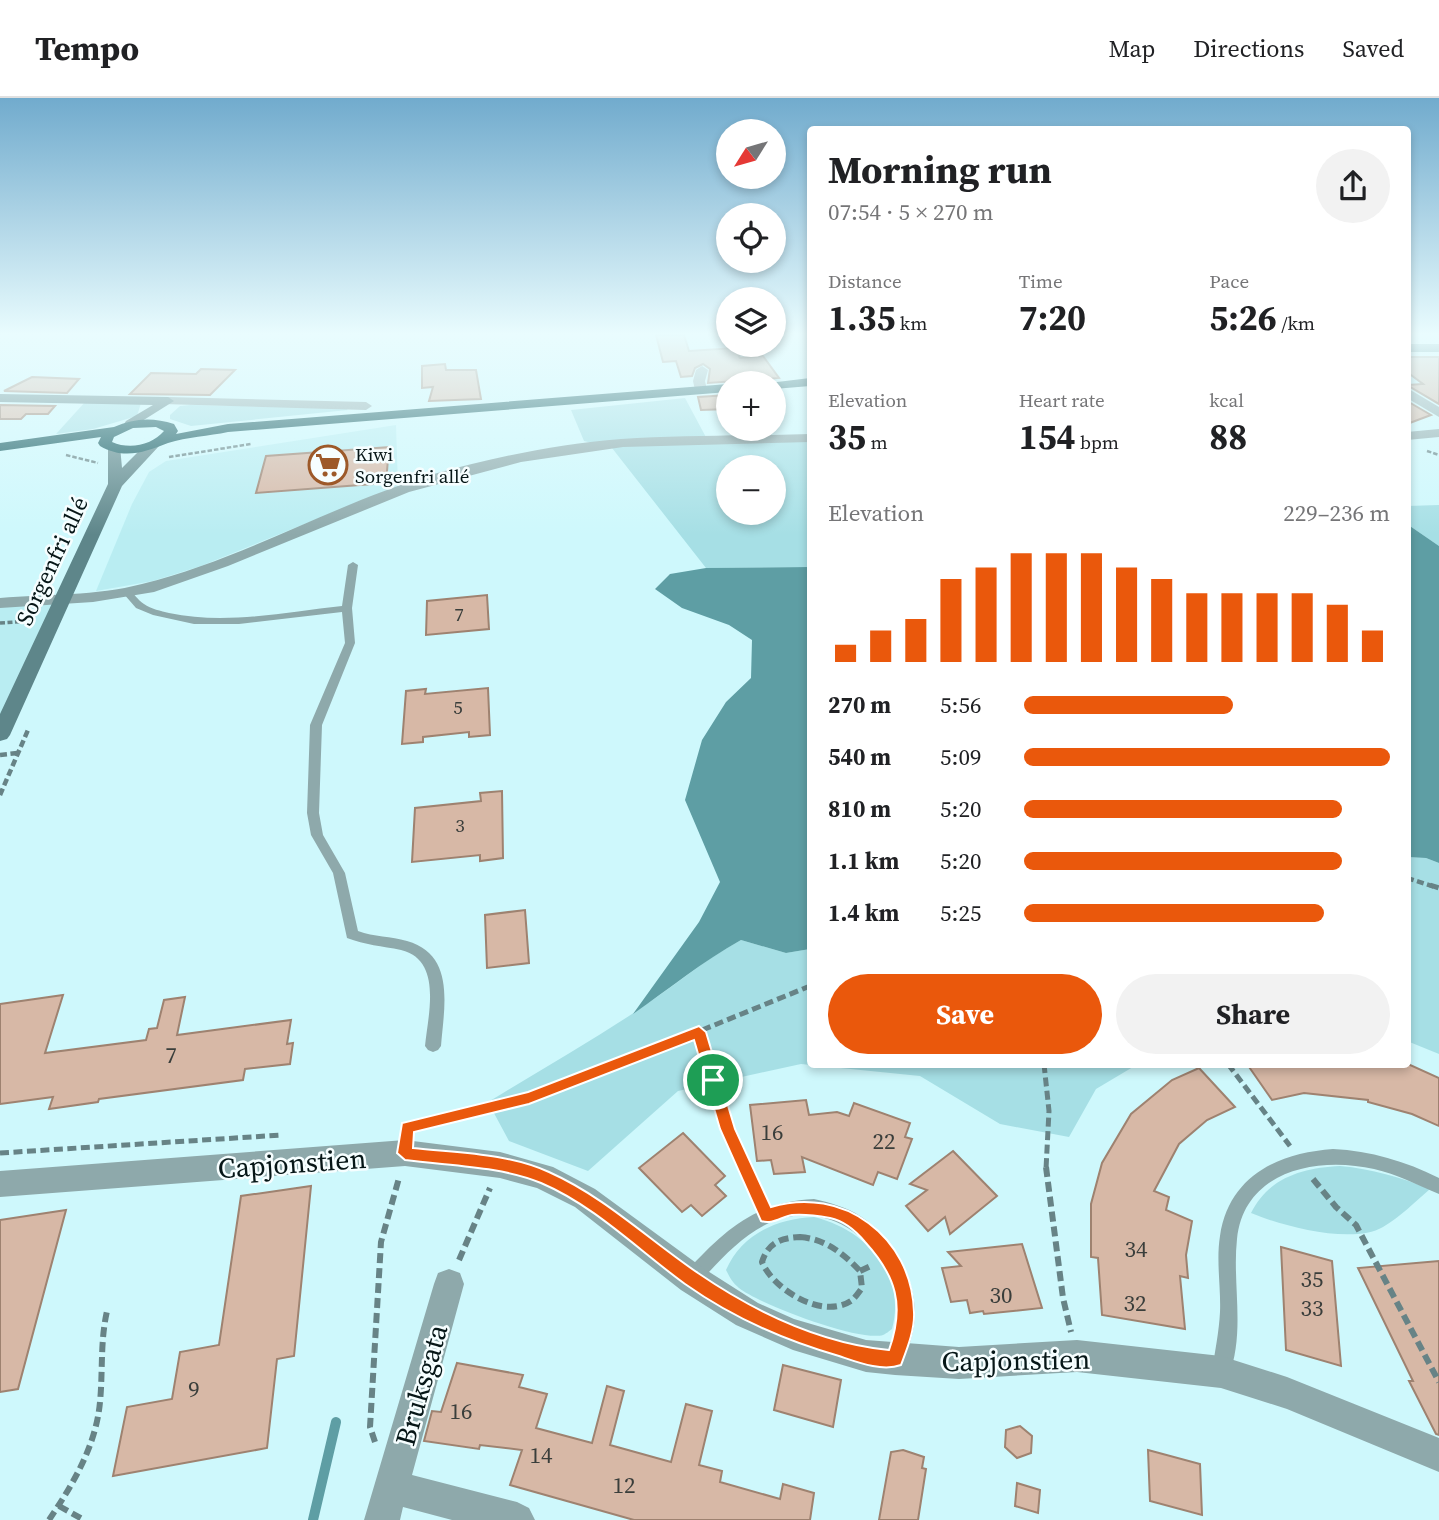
<!DOCTYPE html>
<meta charset="utf-8">
<style>
:root{--surface:#fff;--page:#f2f2f2;--text:#202124;--muted:#757577;--line:#e0e0e0;--accent:#ea580c}
body{margin:0;font-family:"Source Serif 4",serif;background:var(--page);color:var(--text);height:100vh;display:flex;flex-direction:column;font-size:26px;white-space:nowrap}
*{box-sizing:border-box;margin:0}
p{font-size:23px;color:var(--muted)}
.icon{flex:none;width:38px;height:38px;fill:none;stroke:currentColor;stroke-width:2;stroke-linecap:round;stroke-linejoin:round}
.map{position:relative;flex:1;overflow:hidden}
.panel{position:absolute;left:807px;top:28px;width:604px;height:942px;display:flex;flex-direction:column;background:var(--surface);border-radius:7px;box-shadow:0 4px 10px #0003}
.panel>*{flex:none}
.needle{width:46px;rotate:233deg}
.fabs{position:absolute;left:716px;top:21px;display:grid;gap:14px}
.fabs a{display:grid;place-items:center;width:70px;height:70px;border-radius:50%;background:var(--surface);box-shadow:0 4px 10px #0003;font-size:35px}
.pin{position:absolute;display:grid;place-items:center;width:60px;height:60px;color:#fff;margin:-30px;border:4px solid #fff;border-radius:50%;box-shadow:0 2px 7px #0007}
.round{display:grid;place-items:center;flex:none;width:74px;height:74px;border-radius:37px;background:var(--page)}
.head{display:flex;align-items:center;justify-content:space-between;height:119px;padding:0 21px}
h1{font-size:38px;font-weight:700;line-height:52px}
.figures{display:grid;grid-template-columns:repeat(3,1fr);gap:10px;height:119px;padding:7px 21px}
.figures div{display:grid;align-content:center}
.figures b{font-size:35px;font-weight:700}
.figures small{font-size:19px;font-weight:400}
.figures p{font-size:19px}
.chart{height:196px;padding:14px 21px}
.chart p{display:flex;justify-content:space-between}
.chart svg{width:100%;height:126px;margin-top:7px;stroke:var(--accent);stroke-width:6}
.cta{display:flex;gap:14px;margin-top:auto;padding:14px 21px}
.cta a{flex:1;height:80px;border-radius:42px;background:var(--accent);color:#fff;font-size:28px;font-weight:700;line-height:80px;text-align:center}
.cta a+a{background:var(--page);color:var(--text)}
ul{padding:0 21px;list-style:none;font-size:23px}
li{display:grid;grid-template-columns:112px 84px 1fr;align-items:center;height:52px}
li i{height:18px;border-radius:9px;background:var(--accent)}
header{display:flex;align-items:center;gap:42px;box-sizing:border-box;height:98px;padding:0 35px;background:var(--surface);border-bottom:2px solid var(--line)}
header strong{font-size:33px}
nav{display:flex;gap:38px;margin-inline-start:auto;font-size:24px}
.map>svg:first-child{display:block}
.built{fill:#b9edf2}
.green{fill:#a6dfe5;fill-rule:evenodd}
.water{fill:#5e9ea4}
.lines{fill:none;stroke-linecap:round;stroke-linejoin:round}
.stream{stroke:#5e9ea4;stroke-width:10}
.building{fill:#d7b8a6;stroke:#9e8270;stroke-width:2}
.path-far4{stroke:#678386;stroke-width:2.5;stroke-dasharray:4.5 2;stroke-linecap:butt}
.path-far3{stroke:#678386;stroke-width:3.5;stroke-dasharray:5 2.5;stroke-linecap:butt}
.path-far2{stroke:#678386;stroke-width:4.5;stroke-dasharray:7 3.5;stroke-linecap:butt}
.path-far1{stroke:#678386;stroke-width:5;stroke-dasharray:9 4.5;stroke-linecap:butt}
.path{stroke:#678386;stroke-width:6;stroke-dasharray:10 5;stroke-linecap:butt}
.lane{fill:#8ea9ab;fill-rule:evenodd}
.street{fill:#8ea9ab;fill-rule:evenodd}
.secondary{fill:#5e868a;fill-rule:evenodd}
.highway{fill:#12585e;fill-rule:evenodd}
.route{fill:#ea580c;stroke:#fff;stroke-width:2;fill-rule:evenodd}
.labels{text-anchor:middle;stroke-width:5;stroke-linejoin:round;paint-order:stroke}
.far-poi-label{font-size:19px;fill:#061617;stroke:#f6feff;text-anchor:start}
.number-label{font-size:19px;fill:#3a3e3b}
.street-label{font-size:23px;fill:#061617;stroke:#f6feff}
.near-number-label{font-size:23px;fill:#3a3e3b}
.near-street-label{font-size:28px;fill:#061617;stroke:#f6feff}
</style>
<header>
<strong>Tempo</strong>
<nav><a>Map</a><a>Directions</a><a>Saved</a></nav>
</header>
<div class="map">
<svg width="1439" height="1422" viewBox="0 0 1439 1422">
<rect width="100%" height="100%" fill="#cef8fc"/>
<g class="built">
<path d="M 396,327 L 398,388 L 201,468 L 153,483 L 96,493 L 132,406 L 149,374 L 166,363 Z"/>
<path d="M 62,501 L 0,637 L 0,505 Z"/>
</g>
<g class="green">
<path d="M 685,300 L 708,343 L 810,339 L 810,469 L 706,470 L 612,350 L 584,343 L 571,312 ZM 728,369 L 774,369 L 774,415 L 728,415 Z"/>
<path d="M 86,303 L 141,305 L 137,318 L 93,331 L 56,336 Z"/>
<path d="M 190,307 L 345,310 L 348,312 L 191,328 L 170,321 L 170,317 L 180,308 Z"/>
<path d="M 1439,407 L 1439,448 L 1407,426 L 1407,408 Z"/>
<path d="M 1407,759 L 1426,760 L 1439,765 L 1439,956 L 1407,943 Z"/>
<path d="M 741,842 L 786,855 L 810,851 L 810,966 L 1138,966 L 1096,991 L 1069,1039 L 1000,1026 L 920,978 L 801,966 L 678,993 L 588,1073 L 509,1043 L 488,1004 C 537,974 587,946 635,914 C 671,891 703,862 741,842 Z"/>
<path d="M 1340,1068 C 1372,1071 1400,1079 1430,1091 C 1415,1104 1400,1119 1383,1129 C 1352,1147 1282,1128 1251,1115 C 1269,1079 1303,1070 1340,1068 Z"/>
<path d="M 814,1119 C 865,1131 907,1176 892,1231 C 891,1232 884,1237 883,1237 C 859,1244 759,1206 739,1190 C 733,1185 730,1180 726,1172 C 742,1136 776,1121 814,1119 Z"/>
</g>
<g class="water">
<path d="M 1407,426 L 1439,448 L 1439,765 L 1426,760 L 1407,759 Z"/>
<path d="M 810,469 L 810,851 L 786,855 L 741,842 C 703,863 669,891 633,916 L 699,824 L 720,784 L 685,702 L 702,642 L 726,604 L 751,580 L 752,542 L 729,527 L 682,510 L 655,491 L 670,476 L 706,470 Z"/>
</g>
<g class="lines">
<path class="stream" d="M 313,1422 L 336,1324"/>
</g>
<g class="building">
<path d="M 656,237 L 684,237 L 689,253 L 735,250 L 740,260 L 763,258 L 779,280 L 708,285 L 710,271 L 703,266 L 695,270 L 692,278 L 681,279 L 676,263 L 663,264 Z"/>
<path d="M 1407,259 L 1439,259 L 1439,306 L 1407,287 L 1423,286 L 1407,274 Z"/>
<path d="M 445,266 L 446,272 L 476,272 L 481,301 L 429,303 L 433,289 L 422,290 L 422,268 Z"/>
<path d="M 201,271 L 235,272 L 210,297 L 130,296 L 151,275 L 196,276 Z"/>
<path d="M 32,279 L 79,281 L 67,295 L 4,293 Z"/>
<path d="M 728,297 L 728,311 L 701,312 L 698,299 Z"/>
<path d="M 1407,303 L 1431,317 L 1407,326 Z"/>
<path d="M 0,307 L 55,308 L 48,316 L 26,316 L 21,321 L 0,321 Z"/>
<path d="M 389,349 L 386,385 L 256,395 L 266,358 Z"/>
<path d="M 487,497 L 489,531 L 426,537 L 427,503 Z"/>
<path d="M 488,590 L 490,637 L 469,639 L 469,634 L 423,639 L 423,644 L 402,646 L 406,593 L 426,591 L 425,596 Z"/>
<path d="M 502,693 L 503,760 L 480,763 L 480,757 L 412,764 L 415,710 L 481,703 L 480,695 Z"/>
<path d="M 525,812 L 529,865 L 487,870 L 485,817 Z"/>
<path d="M 63,897 L 45,955 L 146,942 L 149,931 L 157,930 L 164,902 L 185,899 L 177,937 L 291,922 L 287,946 L 293,945 L 290,966 L 245,971 L 243,982 L 99,1001 L 98,1004 L 49,1011 L 53,999 L 0,1006 L 0,906 Z"/>
<path d="M 1247,966 L 1408,966 L 1439,980 L 1439,1028 L 1412,1016 L 1368,1004 L 1368,1002 L 1304,995 L 1272,1002 Z"/>
<path d="M 1199,970 L 1235,1009 L 1207,1022 L 1179,1046 L 1154,1093 L 1169,1099 L 1166,1112 L 1192,1123 L 1186,1157 L 1188,1180 L 1180,1178 L 1185,1231 L 1102,1217 L 1098,1160 L 1091,1159 L 1091,1106 L 1102,1065 L 1131,1016 L 1172,982 Z"/>
<path d="M 806,1002 L 809,1017 L 837,1014 L 849,1018 L 854,1005 L 910,1025 L 905,1039 L 912,1041 L 897,1081 L 878,1074 L 873,1087 L 802,1059 L 805,1074 L 774,1076 L 771,1062 L 757,1063 L 750,1007 Z"/>
<path d="M 683,1035 L 725,1078 L 715,1087 L 726,1098 L 702,1118 L 691,1107 L 682,1114 L 639,1070 Z"/>
<path d="M 953,1053 L 997,1098 L 950,1136 L 945,1119 L 928,1133 L 906,1108 L 927,1092 L 910,1086 Z"/>
<path d="M 311,1088 L 294,1258 L 277,1261 L 267,1350 L 113,1378 L 127,1309 L 172,1301 L 180,1254 L 219,1247 L 241,1098 Z"/>
<path d="M 66,1112 L 18,1291 L 0,1294 L 0,1122 Z"/>
<path d="M 1022,1146 L 1042,1210 L 984,1216 L 983,1213 L 970,1215 L 967,1202 L 951,1204 L 942,1170 L 961,1168 L 948,1154 Z"/>
<path d="M 1281,1149 L 1332,1163 L 1341,1268 L 1286,1252 Z"/>
<path d="M 1439,1163 L 1439,1337 L 1436,1336 L 1409,1283 L 1413,1283 L 1358,1170 Z"/>
<path d="M 457,1265 L 523,1277 L 519,1289 L 547,1296 L 536,1330 L 592,1345 L 607,1288 L 624,1293 L 610,1347 L 671,1364 L 686,1306 L 712,1313 L 699,1367 L 722,1373 L 720,1384 L 780,1401 L 783,1386 L 814,1395 L 810,1422 L 634,1422 L 510,1387 L 522,1352 L 480,1347 L 479,1351 L 424,1343 L 432,1313 L 441,1314 Z"/>
<path d="M 783,1267 L 841,1282 L 833,1329 L 774,1312 Z"/>
<path d="M 1020,1328 L 1032,1338 L 1031,1355 L 1017,1360 L 1005,1349 L 1006,1332 Z"/>
<path d="M 903,1352 L 924,1359 L 922,1370 L 926,1371 L 918,1422 L 879,1422 L 891,1354 Z"/>
<path d="M 1148,1352 L 1200,1366 L 1202,1417 L 1150,1403 Z"/>
<path d="M 1017,1385 L 1040,1392 L 1038,1415 L 1015,1408 Z"/>
</g>
<g class="lines">
<g class="path-far4">
<path d="M 1427,353 L 1439,357"/>
<path d="M 66,357 L 98,365"/>
<path d="M 169,359 L 251,346"/>
</g>
<path class="path-far3" d="M 0,525 L 31,523"/>
<g class="path-far2">
<path d="M 0,657 L 18,655"/>
<path d="M 0,697 L 28,632"/>
<path d="M 1407,780 L 1435,789"/>
</g>
<g class="path-far1">
<path d="M 1430,787 L 1439,790"/>
<path d="M 699,934 L 727,1031 L 745,1071"/>
<path d="M 1044,966 L 1049,1013 L 1046,1071"/>
<path d="M 1228,966 L 1290,1048"/>
<path d="M 408,1029 L 529,1000 L 575,984 L 810,888"/>
<path d="M 0,1055 L 282,1037"/>
</g>
<g class="path">
<path d="M 744,1069 L 759,1101"/>
<path d="M 1046,1069 L 1063,1200 L 1071,1234"/>
<path d="M 1313,1081 L 1336,1109 L 1356,1127 L 1439,1284"/>
<path d="M 800,1139 C 825,1141 843,1155 860,1173 L 862,1190 C 859,1194 855,1200 851,1203 C 822,1222 773,1191 762,1164 C 768,1145 780,1140 800,1139 Z"/>
<path d="M 459,1162 L 490,1090"/>
<path d="M 860,1173 L 873,1167"/>
<path d="M 375,1344 L 370,1329 L 381,1144 L 399,1080"/>
<path d="M 59,1408 L 84,1422"/>
<path d="M 49,1422 C 73,1386 96,1348 100,1304 C 103,1273 100,1244 107,1213"/>
</g>
<g class="lane">
<path d="M 353,464 L 358,467 L 352,510 L 355,545 L 322,627 L 319,715 L 323,737 L 345,775 L 358,833 C 374,839 391,838 407,843 C 456,857 444,909 441,948 L 438,952 L 433,954 L 428,952 L 425,948 C 428,917 443,862 401,852 C 382,848 365,847 347,840 L 333,775 L 311,737 L 307,715 L 310,627 L 345,545 L 342,514 L 239,526 L 194,526 L 153,517 L 136,510 L 123,495 L 128,492 C 135,495 137,502 144,506 C 151,511 161,513 169,515 C 226,527 285,514 342,508 L 348,467 Z"/>
<path d="M 1333,1051 C 1371,1053 1405,1063 1439,1080 L 1439,1096 C 1417,1087 1397,1076 1374,1071 C 1318,1058 1244,1072 1237,1141 C 1232,1187 1246,1235 1228,1280 L 1221,1282 L 1214,1280 L 1212,1273 C 1215,1253 1219,1234 1220,1214 C 1221,1189 1216,1163 1220,1138 C 1229,1078 1278,1055 1333,1051 Z"/>
<path d="M 814,1101 C 831,1105 846,1109 860,1118 C 893,1138 916,1181 915,1219 C 914,1235 908,1252 902,1267 L 895,1269 L 888,1267 L 886,1260 C 890,1247 896,1233 897,1219 C 899,1157 838,1100 776,1122 C 744,1134 720,1162 698,1186 L 692,1189 L 686,1186 L 683,1180 L 686,1174 C 725,1132 755,1104 814,1101 Z"/>
</g>
<g class="street">
<path d="M 702,268 L 708,272 L 705,283 L 707,292 L 701,296 L 695,292 L 693,283 L 696,272 Z"/>
<path d="M 1407,290 L 1439,309 L 1439,319 L 1407,300 Z"/>
<path d="M 168,299 L 366,304 L 372,308 L 366,312 L 163,306 L 162,303 Z"/>
<path d="M 747,331 L 758,331 L 772,337 L 810,336 L 810,344 L 623,349 L 521,364 L 409,394 L 228,468 L 154,494 L 93,504 L 0,510 L 0,500 C 47,496 96,498 142,486 C 243,461 334,406 434,376 C 495,359 558,346 621,341 C 664,338 706,338 748,337 Z"/>
<path d="M 1439,331 L 1439,339 L 1407,342 L 1407,334 Z"/>
<path d="M 405,1042 L 500,1054 L 553,1069 L 595,1091 L 703,1170 L 758,1205 L 794,1221 L 866,1242 L 959,1249 L 1077,1242 L 1221,1258 L 1287,1279 L 1439,1340 L 1439,1374 L 1287,1311 L 1221,1290 L 1077,1274 L 959,1281 L 895,1277 L 866,1274 L 793,1252 L 736,1227 L 681,1192 L 575,1109 L 537,1090 L 500,1080 L 405,1068 L 0,1099 L 0,1073 Z"/>
<path d="M 449,1171 L 460,1175 L 464,1186 L 412,1377 L 517,1404 L 529,1410 L 535,1422 L 452,1422 L 403,1409 L 400,1422 L 364,1422 L 434,1186 L 438,1175 Z"/>
</g>
<g class="secondary">
<path d="M 0,296 L 168,299 L 174,303 L 131,330 L 124,326 L 126,323 L 153,307 L 0,304 Z"/>
<path d="M 152,344 L 159,348 L 122,388 L 10,637 L 7,641 L 0,643 L 0,616 L 108,386 L 108,351 L 115,347 L 120,348 L 122,370 L 147,345 Z"/>
</g>
<g class="highway">
<rect x="1407" y="246" width="32" height="8"/>
<path d="M 810,280 L 810,288 L 774,291 L 774,285 L 769,285 Z"/>
<path d="M 728,286 L 728,294 L 228,334 C 209,338 187,339 168,345 C 145,354 124,362 100,348 L 98,345 L 101,339 L 0,353 L 0,345 L 114,329 C 134,320 153,319 174,326 L 178,333 L 176,336 L 228,326 ZM 156,329 L 164,333 C 152,347 130,352 112,344 L 114,339 L 133,330 Z"/>
</g>
</g>
<linearGradient id="sky" x2="0" y2="1"><stop stop-color="#71abcd"/><stop offset="0.54" stop-color="#e9fcfe"/><stop offset="1" stop-color="#e9fcfe" stop-opacity="0"/></linearGradient>
<rect width="1439" height="437" fill="url(#sky)"/>
<path class="route" d="M 699,928 L 706,934 L 735,1031 L 771,1109 C 843,1087 912,1139 914,1214 C 915,1232 907,1251 901,1267 C 882,1274 857,1264 839,1258 C 783,1242 733,1220 685,1186 C 638,1152 595,1108 541,1085 C 500,1068 449,1068 405,1062 L 397,1055 L 402,1025 L 528,994 ZM 694,942 L 720,1031 L 761,1123 C 772,1127 781,1119 792,1117 C 803,1116 819,1118 830,1120 C 844,1123 856,1133 865,1144 C 896,1178 905,1207 889,1252 C 820,1245 755,1214 698,1175 C 648,1141 605,1099 549,1074 C 508,1055 457,1055 413,1050 L 414,1034 L 529,1006 Z"/>
<defs>
<symbol id="supermarket-ring" viewBox="-11 -11 22 22"><circle r="9.5" fill="#f6feff" stroke="#9d5929" stroke-width="1.5"/><path d="M-6-5.5h2.5l.6 2H6L4.5 2H-2.5L-4.4-4H-6ZM-1.5 3.2a1.3 1.3 0 1 0 .1 0ZM3 3.2a1.3 1.3 0 1 0 .1 0Z" fill="#9d5929"/></symbol>
</defs>
<g fill-rule="evenodd">
<use href="#supermarket-ring" x="306" y="345" width="44" height="44"/>
</g>
<g class="labels">
<g class="far-poi-label">
<text x="355" y="363">Kiwi<tspan x="355" dy="22">Sorgenfri allé</tspan></text>
</g>
<g class="number-label">
<text x="459" y="523">7</text>
<text x="458" y="616">5</text>
<text x="460" y="734">3</text>
</g>
<g class="street-label">
<text transform="translate(52 463) rotate(-65)" y="8">Sorgenfri allé</text>
</g>
<g class="near-number-label">
<text x="171" y="965">7</text>
<text x="772" y="1042">16</text>
<text x="884" y="1051">22</text>
<text x="1136" y="1159">34</text>
<text x="1312" y="1189">35</text>
<text x="1001" y="1205">30</text>
<text x="1135" y="1213">32</text>
<text x="1312" y="1218">33</text>
<text x="194" y="1299">9</text>
<text x="461" y="1321">16</text>
<text x="541" y="1365">14</text>
<text x="624" y="1395">12</text>
</g>
<g class="near-street-label">
<text transform="translate(292 1065) rotate(-4)" y="10">Capjonstien</text>
<text transform="translate(1016 1262) rotate(-1)" y="10">Capjonstien</text>
<text transform="translate(421 1287) rotate(-74)" y="10">Bruksgata</text>
</g>
</g>
</svg>
<div class="fabs">
<a><svg class="needle" viewBox="-14 -14 28 28"><path d="M0-13l5 13h-10z" fill="#e53935"/><path d="M0 13l5-13h-10z" fill="#757577"/></svg></a>
<a><svg class="icon" aria-label="locate" viewBox="0 0 24 24"><circle cx="12" cy="12" r="6"/><path d="M12 2v4M12 18v4M2 12h4M18 12h4"/></svg></a>
<a><svg class="icon" aria-label="layers" viewBox="0 0 24 24"><path d="M12 4l9 5-9 5-9-5zM3 14l9 5 9-5"/></svg></a>
<a>+</a>
<a>−</a>
</div>
<div class="pin" style="left:713px;top:982px;background:#1e9e55"><svg class="icon" aria-label="arrive" viewBox="0 0 24 24"><path d="M6 21V4h12l-3 4 3 4H6"/></svg></div>
<section class="panel">
<div class="head"><div><h1>Morning run</h1><p>07:54 · 5 × 270 m</p></div><a class="round"><svg class="icon" aria-label="share" viewBox="0 0 24 24"><path d="M12 15V3M7 8l5-5 5 5M5 13v7h14v-7"/></svg></a></div>
<div class="figures">
<div><p>Distance</p><b>1.35<small> km</small></b></div>
<div><p>Time</p><b>7:20</b></div>
<div><p>Pace</p><b>5:26<small> /km</small></b></div>
</div>
<div class="figures">
<div><p>Elevation</p><b>35<small> m</small></b></div>
<div><p>Heart rate</p><b>154<small> bpm</small></b></div>
<div><p>kcal</p><b>88</b></div>
</div>
<div class="chart"><p><span>Elevation</span>229–236 m</p>
<svg viewBox="0 0 160 44" preserveAspectRatio="none"><path d="M5 44V38M15 44V33M25 44V29M35 44V15M45 44V11M55 44V6M65 44V6M75 44V6M85 44V11M95 44V15M105 44V20M115 44V20M125 44V20M135 44V20M145 44V24M155 44V33"/></svg>
</div>
<ul>
<li><b>270 m</b>5:56<i style="width:57%"></i></li>
<li><b>540 m</b>5:09<i style="width:100%"></i></li>
<li><b>810 m</b>5:20<i style="width:87%"></i></li>
<li><b>1.1 km</b>5:20<i style="width:87%"></i></li>
<li><b>1.4 km</b>5:25<i style="width:82%"></i></li>
</ul>
<div class="cta"><a>Save</a><a>Share</a></div>
</section>
</div>
